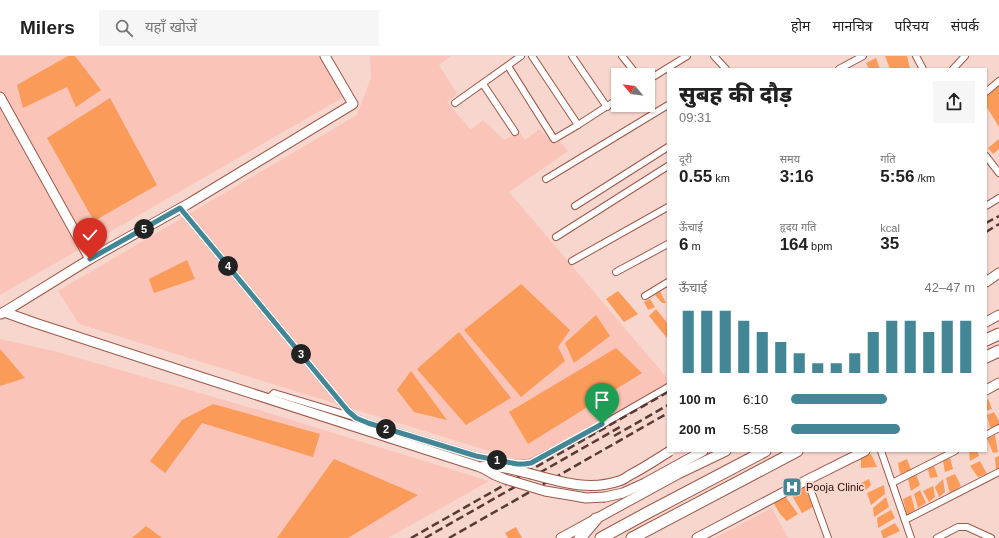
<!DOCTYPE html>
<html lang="hi">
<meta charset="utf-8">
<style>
:root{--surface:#fff;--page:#f6f6f6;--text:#222;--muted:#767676;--line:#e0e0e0;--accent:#438796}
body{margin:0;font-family:Helvetica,"Noto Sans Devanagari",sans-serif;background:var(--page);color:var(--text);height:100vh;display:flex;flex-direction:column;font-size:15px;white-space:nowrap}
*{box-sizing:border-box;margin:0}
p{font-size:13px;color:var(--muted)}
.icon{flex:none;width:22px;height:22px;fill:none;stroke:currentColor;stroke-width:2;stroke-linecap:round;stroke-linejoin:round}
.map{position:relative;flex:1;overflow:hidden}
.panel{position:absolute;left:667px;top:12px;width:320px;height:384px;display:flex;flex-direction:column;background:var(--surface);border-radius:0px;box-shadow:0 1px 3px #0004}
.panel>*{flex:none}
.needle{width:26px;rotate:299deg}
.controls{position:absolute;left:611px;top:12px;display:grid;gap:8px}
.controls a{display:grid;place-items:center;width:44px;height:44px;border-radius:0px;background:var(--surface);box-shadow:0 1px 3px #0004;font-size:20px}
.pin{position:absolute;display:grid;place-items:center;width:34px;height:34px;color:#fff;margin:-41px -17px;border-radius:50% 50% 50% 0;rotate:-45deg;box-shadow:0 0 4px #0007}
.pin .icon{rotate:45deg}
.km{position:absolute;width:20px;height:20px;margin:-10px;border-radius:50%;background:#222;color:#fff;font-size:11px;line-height:20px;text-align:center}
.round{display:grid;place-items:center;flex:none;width:42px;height:42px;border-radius:0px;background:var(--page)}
.headline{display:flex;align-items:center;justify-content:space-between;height:68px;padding:0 12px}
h1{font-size:22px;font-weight:800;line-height:30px}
.stats{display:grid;grid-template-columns:repeat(3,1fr);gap:6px;height:68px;padding:4px 12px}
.stats div{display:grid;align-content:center}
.stats b{font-size:17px;font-weight:800}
.stats small{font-size:11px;font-weight:400}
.stats p{font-size:11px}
.chart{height:112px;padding:8px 12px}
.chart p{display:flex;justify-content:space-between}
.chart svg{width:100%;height:72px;margin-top:4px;stroke:var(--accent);stroke-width:6}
ul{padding:0 12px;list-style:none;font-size:13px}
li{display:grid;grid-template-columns:64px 48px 1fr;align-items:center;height:30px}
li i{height:10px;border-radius:5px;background:var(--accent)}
header{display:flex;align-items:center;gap:24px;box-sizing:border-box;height:56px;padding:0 20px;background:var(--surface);border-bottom:1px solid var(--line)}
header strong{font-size:19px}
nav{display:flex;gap:22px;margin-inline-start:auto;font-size:14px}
.search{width:280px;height:36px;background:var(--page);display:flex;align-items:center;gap:10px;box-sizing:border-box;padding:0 14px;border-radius:0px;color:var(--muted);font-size:15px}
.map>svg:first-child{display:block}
.built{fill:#fac4b8}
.building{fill:#fb9b59}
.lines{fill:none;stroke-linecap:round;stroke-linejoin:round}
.street-casing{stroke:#9e5848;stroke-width:8}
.secondary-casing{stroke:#9e5848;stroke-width:11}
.highway-casing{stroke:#9e5848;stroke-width:13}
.street{stroke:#fff;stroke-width:6}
.secondary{stroke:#fff;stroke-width:9}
.highway{stroke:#fff;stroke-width:11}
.rail{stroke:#573a34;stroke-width:2.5;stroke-dasharray:8 4;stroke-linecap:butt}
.secondary-bridge-casing{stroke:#9e5848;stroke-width:11;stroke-linecap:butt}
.secondary-bridge{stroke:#fff;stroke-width:9}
.route-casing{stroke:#fff;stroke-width:8}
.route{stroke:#438796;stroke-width:5}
.labels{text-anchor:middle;stroke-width:3.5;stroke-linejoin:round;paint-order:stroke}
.poi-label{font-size:11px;fill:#2c100a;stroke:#f7d6ce;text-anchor:start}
</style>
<header>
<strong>Milers</strong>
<div class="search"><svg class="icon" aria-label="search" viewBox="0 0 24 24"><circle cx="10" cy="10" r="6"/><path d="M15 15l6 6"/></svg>यहाँ खोजें</div>
<nav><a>होम</a><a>मानचित्र</a><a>परिचय</a><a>संपर्क</a></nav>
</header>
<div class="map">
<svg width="999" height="482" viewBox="0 0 999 482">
<rect width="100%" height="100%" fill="#f7d6ce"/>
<g class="built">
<path d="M 0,0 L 320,0 L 344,41 L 0,239 Z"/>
<path d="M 370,0 L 451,0 L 439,9 L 457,38 L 447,46 L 471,74 L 483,64 L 504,84 L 519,76 L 525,84 L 540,73 L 549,83 L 554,79 L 568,95 L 509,136 L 668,323 L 668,329 L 528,407 L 79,268 L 58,235 L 357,59 L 371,22 Z"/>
<path d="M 0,283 L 54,295 L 259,354 L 489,425 L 388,482 L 0,482 Z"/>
<path d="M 772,452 L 788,482 L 715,482 Z"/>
</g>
<g class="building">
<path d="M 68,0 L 75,0 L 101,34 L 76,51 L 67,31 L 23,52 L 17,29 Z"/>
<path d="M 885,0 L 907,0 L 910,13 L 890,13 Z"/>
<path d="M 876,2 L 880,13 L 869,13 L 866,7 Z"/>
<path d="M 999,29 L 999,71 L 986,50 L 986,41 Z"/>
<path d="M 110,42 L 157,129 L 94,165 L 47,82 Z"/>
<path d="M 999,83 L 999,93 L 993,98 L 988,92 Z"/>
<path d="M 187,204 L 195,223 L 154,237 L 149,223 Z"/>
<path d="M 521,228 L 570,274 L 558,291 L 565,305 L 521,341 L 464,274 Z"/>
<path d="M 618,235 L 638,258 L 624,266 L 606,243 Z"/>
<path d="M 660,235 L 666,247 L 662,247 L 655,239 Z"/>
<path d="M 650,243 L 655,251 L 648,254 L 644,246 Z"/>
<path d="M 656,253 L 668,268 L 668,281 L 667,282 L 649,260 Z"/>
<path d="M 596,259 L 610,280 L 574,307 L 565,287 Z"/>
<path d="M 459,276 L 511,342 L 466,369 L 417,313 Z"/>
<path d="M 616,292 L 642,317 L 528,388 L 509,356 Z"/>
<path d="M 0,293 L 25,322 L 0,330 Z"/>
<path d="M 411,315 L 447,364 L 414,356 L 397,334 Z"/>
<path d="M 988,343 L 992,353 L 986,355 L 986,344 Z"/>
<path d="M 213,348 L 320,378 L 313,401 L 202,367 L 165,417 L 150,405 L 182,364 Z"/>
<path d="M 994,356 L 999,365 L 999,369 L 990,372 L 987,359 Z"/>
<path d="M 995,379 L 998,396 L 993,397 L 987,383 Z"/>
<path d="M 969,395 L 977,395 L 979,400 L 970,405 Z"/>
<path d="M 871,398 L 877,411 L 861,412 L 861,403 Z"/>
<path d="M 999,400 L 999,412 L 996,413 L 995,402 Z"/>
<path d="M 950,402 L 953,413 L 945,416 L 943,405 Z"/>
<path d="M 334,403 L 418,439 L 348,482 L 277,482 Z"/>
<path d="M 907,403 L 911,414 L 900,418 L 898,407 Z"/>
<path d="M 980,405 L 987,418 L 978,421 L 970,410 Z"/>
<path d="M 934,410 L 938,421 L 930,422 L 928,413 Z"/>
<path d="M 916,418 L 920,429 L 911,435 L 908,423 Z"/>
<path d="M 955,418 L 961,430 L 950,438 L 946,422 Z"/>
<path d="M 869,423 L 871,429 L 866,434 L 861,427 Z"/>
<path d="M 943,423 L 945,436 L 939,441 L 935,431 Z"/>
<path d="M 884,429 L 885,438 L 871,449 L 867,437 Z"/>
<path d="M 804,430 L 813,451 L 802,457 L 791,438 Z"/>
<path d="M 933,430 L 935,441 L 929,446 L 923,435 Z"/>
<path d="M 920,434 L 926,447 L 918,452 L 914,438 Z"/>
<path d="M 911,439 L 915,454 L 907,459 L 903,443 Z"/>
<path d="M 785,440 L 798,458 L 787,465 L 780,458 L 773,446 Z"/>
<path d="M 886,441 L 889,451 L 874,461 L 873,452 Z"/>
<path d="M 891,454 L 895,462 L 878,472 L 877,462 Z"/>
<path d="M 895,467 L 900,475 L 885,482 L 883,482 L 881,475 Z"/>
<path d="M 146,470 L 162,482 L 132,482 Z"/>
<path d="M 516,471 L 522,482 L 508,482 L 505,477 Z"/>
</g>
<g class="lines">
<defs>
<g id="street">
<path d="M 532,0 L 578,69"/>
<path d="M 572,0 L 607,51"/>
<path d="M 622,0 L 637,19"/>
<path d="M 714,0 L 726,13"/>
<path d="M 916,0 L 923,13"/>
<path d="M 508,10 L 554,83 L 556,82 L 578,69 L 618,43"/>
<path d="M 839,13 L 863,0"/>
<path d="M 953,13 L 965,0"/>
<path d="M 648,24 L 687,0"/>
<path d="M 483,28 L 515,76"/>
<path d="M 986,36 L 999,25"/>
<path d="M 455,47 L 521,0"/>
<path d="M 986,100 L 999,117"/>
<path d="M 546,123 L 668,49"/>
<path d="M 575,150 L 668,91"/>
<path d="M 986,150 L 999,142"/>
<path d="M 180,152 L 348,355 L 356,362 L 368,367 L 476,400 L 517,408 C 524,408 530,408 536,404 L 602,369 L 668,331"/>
<path d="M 556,181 L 668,110"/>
<path d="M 572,205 L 668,151"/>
<path d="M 616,216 L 668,188"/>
<path d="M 645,240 L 668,226"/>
<path d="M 268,343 L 274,337 L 354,361"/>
<path d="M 986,379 L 999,372"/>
<path d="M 881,395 L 911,482"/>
<path d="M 807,424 L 828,482"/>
<path d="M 892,427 L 955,395"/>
<path d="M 905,464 L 999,416"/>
<path d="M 937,482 L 958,471 L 967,471 L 991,482"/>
</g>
<g id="secondary">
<path d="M 0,41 L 90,203"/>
<path d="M 986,226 L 999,217"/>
<path d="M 4,256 L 35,267 L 204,322 L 480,411"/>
<path d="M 1,258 L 90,203 L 188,148 L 353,48 L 325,0"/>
<path d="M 986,266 L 999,259"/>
<path d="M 986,334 L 999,327"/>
<path d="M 605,441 L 623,437 L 645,427 L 703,395"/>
<path d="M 561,482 L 678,418 L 726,395"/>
<path d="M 697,482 L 807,424 L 865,395"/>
</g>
<g id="highway">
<path d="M 986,284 L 999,278"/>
<path d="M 986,301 L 999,295"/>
<path d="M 580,482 L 596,463"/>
<path d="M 601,482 L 647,457 L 765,395"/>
<path d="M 632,482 L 797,395"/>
</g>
</defs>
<use href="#street" class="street-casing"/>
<use href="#secondary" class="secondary-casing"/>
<use href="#highway" class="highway-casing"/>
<use href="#street" class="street"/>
<use href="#secondary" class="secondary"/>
<use href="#highway" class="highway"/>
<g class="rail">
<path d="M 986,167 L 999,160"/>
<path d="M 986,176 L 999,168"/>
<path d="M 614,380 L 668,349"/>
<path d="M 411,482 L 668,336"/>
<path d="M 425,482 L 620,371"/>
<path d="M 449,482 L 668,357"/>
</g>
<defs>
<g id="secondary-bridge">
<path d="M 480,411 C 486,410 492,410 498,411 C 539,416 578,439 619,425 C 623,424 627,421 630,419 C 644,412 657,403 670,395"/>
<path d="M 481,411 L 495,419 L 505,423 L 545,435 L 569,439 L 586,442 L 605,441"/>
</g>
</defs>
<use href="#secondary-bridge" class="secondary-bridge-casing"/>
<use href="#secondary-bridge" class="secondary-bridge"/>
</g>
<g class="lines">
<defs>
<path id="route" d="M 90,203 L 180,152 L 348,355 L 356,362 L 368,367 L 476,400 L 517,408 L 524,408 L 531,407 L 602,368"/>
</defs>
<use href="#route" class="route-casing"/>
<use href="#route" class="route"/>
</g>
<defs>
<symbol id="hospital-square" viewBox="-11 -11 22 22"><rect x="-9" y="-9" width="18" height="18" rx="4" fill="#438796" stroke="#f7d6ce"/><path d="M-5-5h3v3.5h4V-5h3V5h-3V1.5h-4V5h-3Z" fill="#fff"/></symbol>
</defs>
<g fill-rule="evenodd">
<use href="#hospital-square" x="781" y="420" width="22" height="22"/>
</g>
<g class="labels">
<g class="poi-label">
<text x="806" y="435">Pooja Clinic</text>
</g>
</g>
</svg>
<div class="controls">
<a><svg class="needle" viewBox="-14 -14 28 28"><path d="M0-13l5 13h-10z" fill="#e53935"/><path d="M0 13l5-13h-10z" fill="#767676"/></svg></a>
</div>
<div class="pin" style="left:602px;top:368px;background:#1e9e55"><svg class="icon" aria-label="arrive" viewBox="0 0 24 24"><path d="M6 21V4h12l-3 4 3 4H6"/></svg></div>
<div class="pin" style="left:90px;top:203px;background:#d93025"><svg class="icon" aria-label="check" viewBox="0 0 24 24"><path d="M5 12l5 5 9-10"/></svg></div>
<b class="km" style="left:497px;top:404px">1</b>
<b class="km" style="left:386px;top:373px">2</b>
<b class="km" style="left:301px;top:298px">3</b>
<b class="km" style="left:228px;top:210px">4</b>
<b class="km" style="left:144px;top:173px">5</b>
<section class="panel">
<div class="headline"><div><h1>सुबह की दौड़</h1><p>09:31</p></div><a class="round"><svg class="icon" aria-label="share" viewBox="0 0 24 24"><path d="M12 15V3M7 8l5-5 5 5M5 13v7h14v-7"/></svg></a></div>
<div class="stats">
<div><p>दूरी</p><b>0.55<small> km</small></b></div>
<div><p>समय</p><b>3:16</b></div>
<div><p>गति</p><b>5:56<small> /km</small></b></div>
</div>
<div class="stats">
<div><p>ऊँचाई</p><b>6<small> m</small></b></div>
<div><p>हृदय गति</p><b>164<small> bpm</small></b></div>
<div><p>kcal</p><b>35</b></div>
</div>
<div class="chart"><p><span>ऊँचाई</span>42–47 m</p>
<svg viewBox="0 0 160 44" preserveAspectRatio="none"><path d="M5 44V6M15 44V6M25 44V6M35 44V12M45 44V19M55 44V25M65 44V32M75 44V38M85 44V38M95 44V32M105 44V19M115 44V12M125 44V12M135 44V19M145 44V12M155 44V12"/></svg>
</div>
<ul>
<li><b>100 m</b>6:10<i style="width:52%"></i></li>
<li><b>200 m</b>5:58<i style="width:59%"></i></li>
</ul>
</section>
</div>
